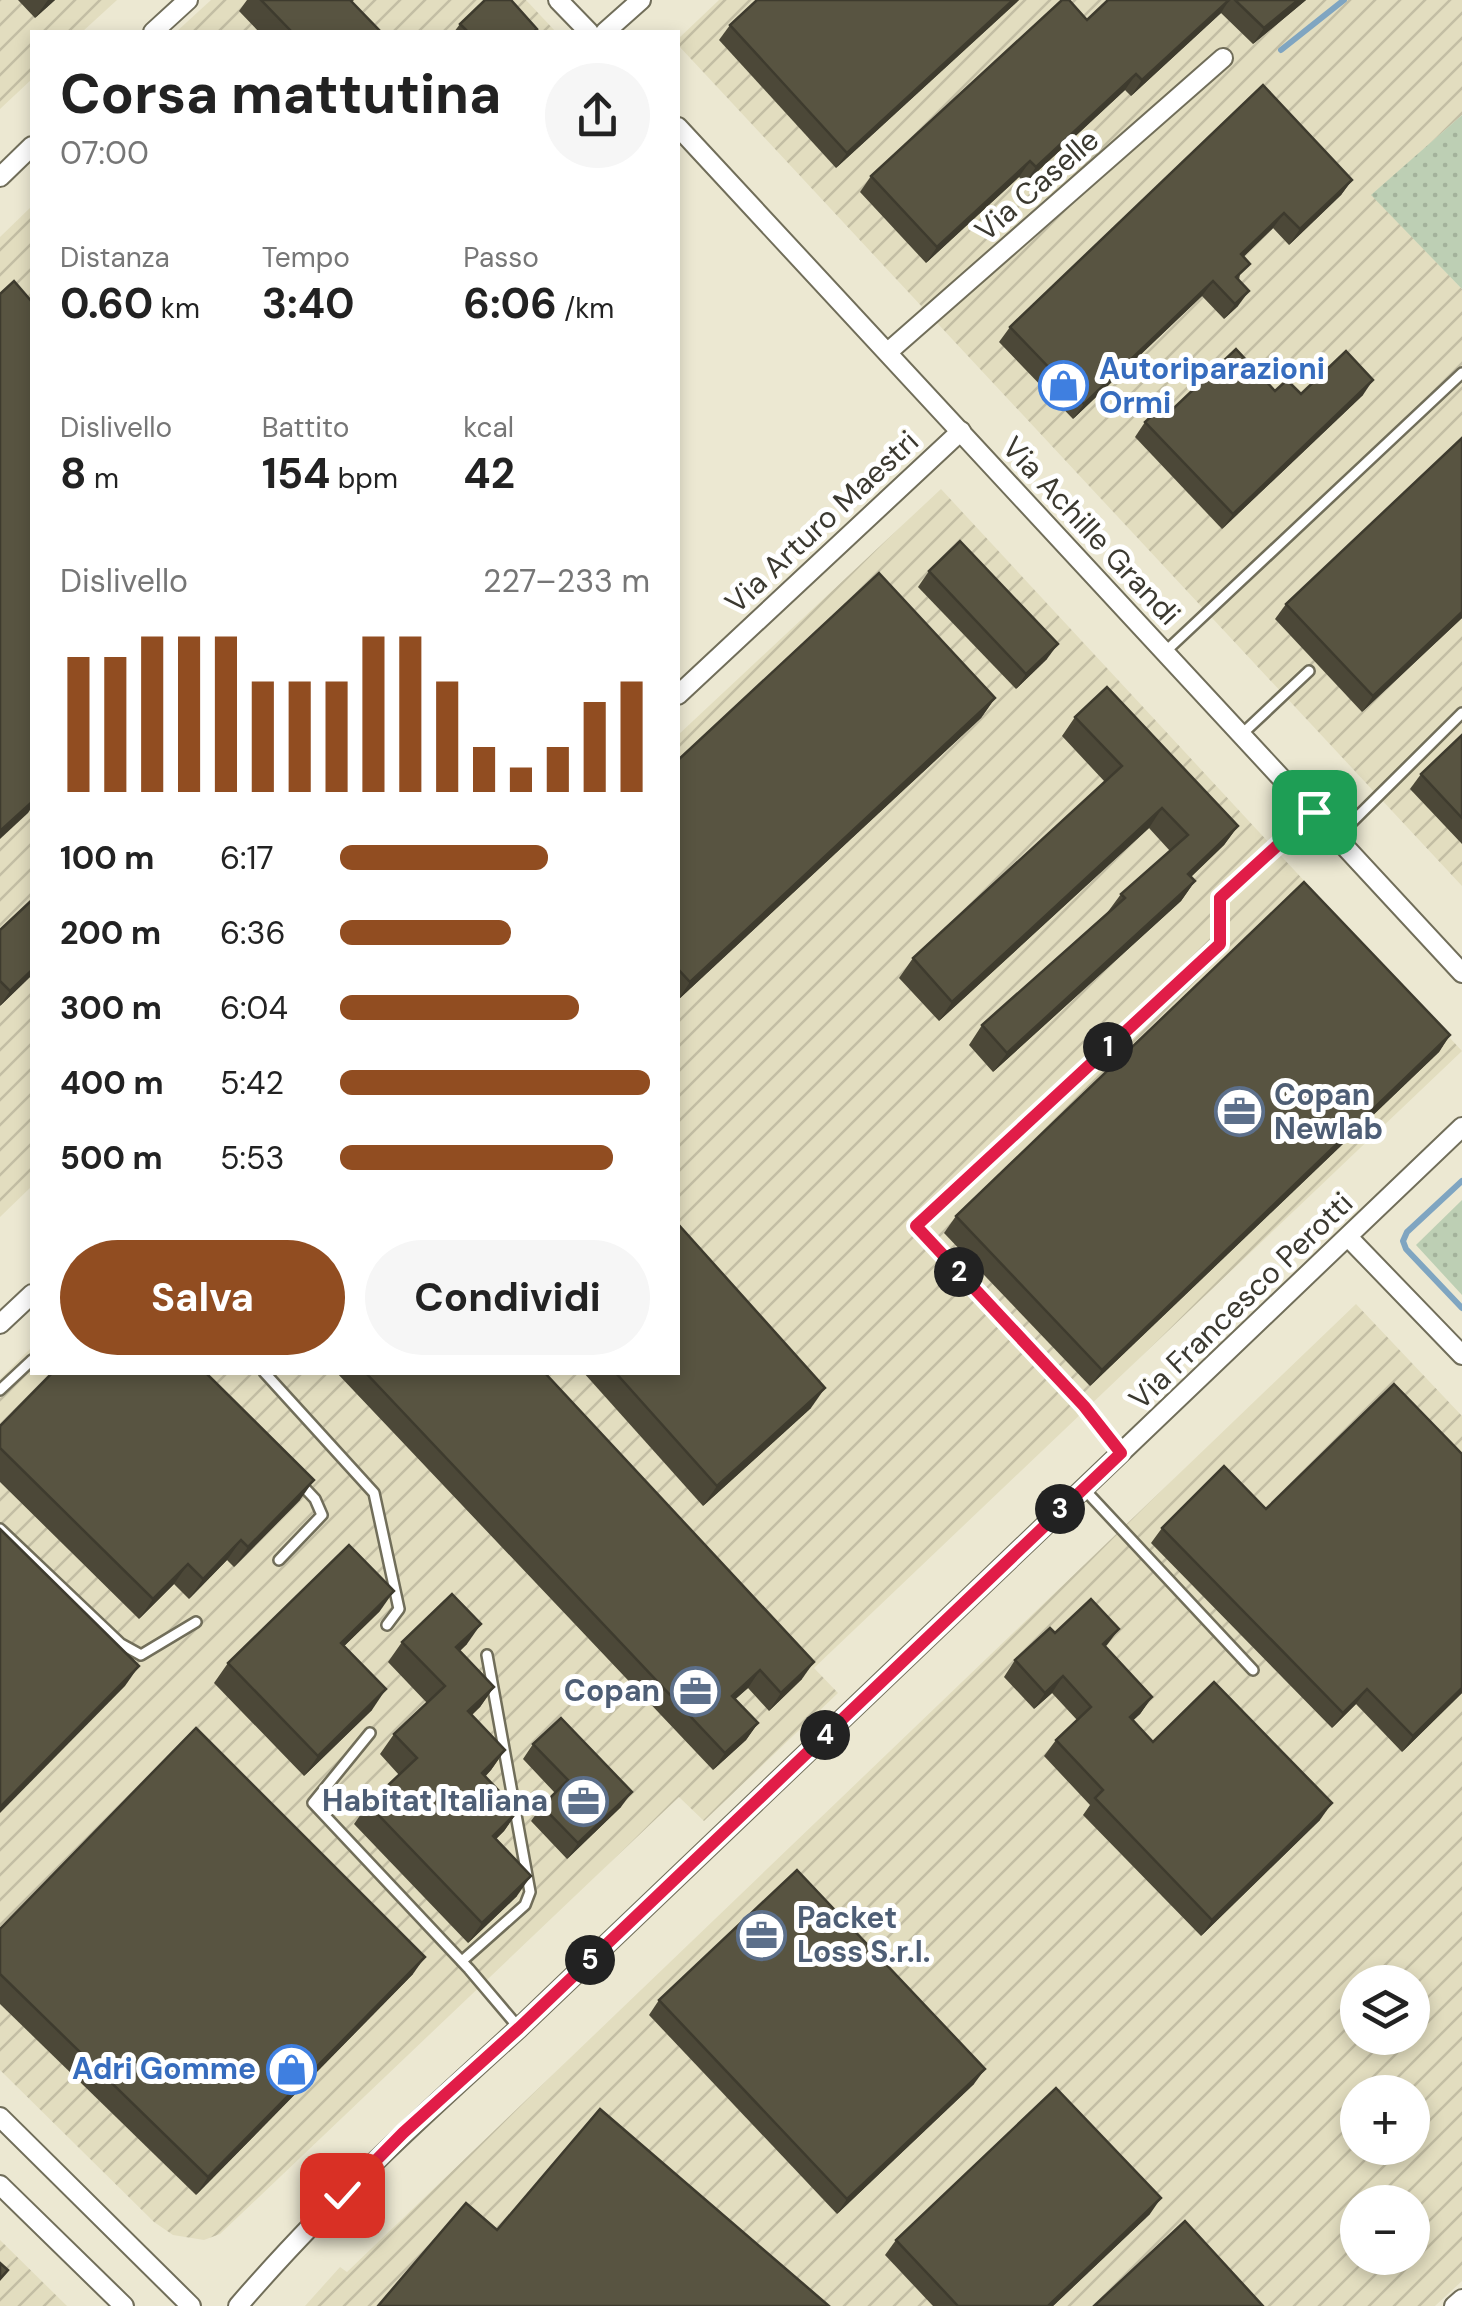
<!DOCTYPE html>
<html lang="it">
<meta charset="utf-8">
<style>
:root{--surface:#fff;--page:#f6f6f6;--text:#222;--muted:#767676;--accent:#914d21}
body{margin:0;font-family:"DM Sans",sans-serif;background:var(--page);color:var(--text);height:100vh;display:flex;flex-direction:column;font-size:38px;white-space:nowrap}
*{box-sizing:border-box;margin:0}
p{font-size:32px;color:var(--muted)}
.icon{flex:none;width:55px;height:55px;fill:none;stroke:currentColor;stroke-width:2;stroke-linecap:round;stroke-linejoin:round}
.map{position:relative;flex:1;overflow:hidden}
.details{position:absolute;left:30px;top:30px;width:650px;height:1345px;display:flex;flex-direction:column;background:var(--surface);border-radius:0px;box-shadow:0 5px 15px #0003}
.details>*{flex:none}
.controls{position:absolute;left:1340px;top:1965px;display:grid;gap:20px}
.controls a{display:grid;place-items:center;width:90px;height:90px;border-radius:50%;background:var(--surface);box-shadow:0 5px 15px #0003;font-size:50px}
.pin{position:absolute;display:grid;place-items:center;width:85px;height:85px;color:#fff;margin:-42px;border-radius:20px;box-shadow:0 5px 15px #0006}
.km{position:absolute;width:50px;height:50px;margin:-25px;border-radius:50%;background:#222;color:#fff;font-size:28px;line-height:50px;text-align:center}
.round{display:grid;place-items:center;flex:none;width:105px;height:105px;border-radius:52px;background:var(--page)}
.headline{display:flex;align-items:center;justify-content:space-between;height:170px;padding:0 30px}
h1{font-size:55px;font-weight:700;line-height:75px}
.stats{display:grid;grid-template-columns:repeat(3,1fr);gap:15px;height:170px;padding:10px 30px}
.stats div{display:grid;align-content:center}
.stats b{font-size:42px;font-weight:700}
.stats small{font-size:28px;font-weight:400}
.stats p{font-size:28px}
.chart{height:280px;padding:20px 30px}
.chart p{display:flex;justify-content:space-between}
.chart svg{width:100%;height:180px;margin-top:10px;stroke:var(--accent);stroke-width:6}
.cta{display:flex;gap:20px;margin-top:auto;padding:20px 30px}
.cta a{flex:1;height:115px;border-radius:60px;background:var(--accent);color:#fff;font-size:40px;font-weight:700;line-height:115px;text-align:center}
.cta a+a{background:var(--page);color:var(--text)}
ul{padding:0 30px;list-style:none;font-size:32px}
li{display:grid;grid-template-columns:160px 120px 1fr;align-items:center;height:75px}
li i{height:25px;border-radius:12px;background:var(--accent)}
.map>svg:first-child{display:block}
.industrial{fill:url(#industrial-furrows);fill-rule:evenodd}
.grass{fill:url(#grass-dots)}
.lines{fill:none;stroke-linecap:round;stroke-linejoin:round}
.stream{stroke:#7fa5c1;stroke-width:6}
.service-casing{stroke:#716e5a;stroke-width:14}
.minor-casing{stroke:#716e5a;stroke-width:22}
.service{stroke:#fff;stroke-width:9}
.minor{stroke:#fff;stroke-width:18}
.wall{fill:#4c4838}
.shaded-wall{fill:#3e3b2e}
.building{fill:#585441;stroke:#3e3b2e;stroke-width:2.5}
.route-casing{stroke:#fff;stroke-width:20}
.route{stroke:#e11d48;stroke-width:12}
.labels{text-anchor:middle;stroke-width:10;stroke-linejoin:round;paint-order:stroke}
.street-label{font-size:30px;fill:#3b3930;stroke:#fff}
.shop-label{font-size:30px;font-weight:bold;fill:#366cbe;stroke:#fff;text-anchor:start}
.service-label{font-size:30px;font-weight:bold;fill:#4e5e75;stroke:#fff;text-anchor:start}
</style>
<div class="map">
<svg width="1462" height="2306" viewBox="0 0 1462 2306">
<defs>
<pattern id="industrial-furrows" width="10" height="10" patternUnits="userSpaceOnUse" patternTransform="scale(2.5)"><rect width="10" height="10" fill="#e2ddbf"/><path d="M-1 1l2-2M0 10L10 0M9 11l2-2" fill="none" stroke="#c3bea4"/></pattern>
<pattern id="grass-dots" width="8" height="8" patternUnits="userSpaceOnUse" patternTransform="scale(2.5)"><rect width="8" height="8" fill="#bdcfb4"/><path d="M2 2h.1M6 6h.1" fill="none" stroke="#a3b29b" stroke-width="1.8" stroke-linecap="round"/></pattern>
</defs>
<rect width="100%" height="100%" fill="#ece8d2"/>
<g class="industrial">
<path d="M 0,0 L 117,0 L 82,32 L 32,32 L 32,79 L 0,109 Z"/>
<path d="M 211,0 L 526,0 L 556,32 L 176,32 Z"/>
<path d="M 719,0 L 1462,0 L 1462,115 L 1372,195 L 1462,289 L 1462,886 L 678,45 L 678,39 Z"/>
<path d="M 32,206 L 32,1186 L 0,1217 L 0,237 Z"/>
<path d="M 941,489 L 1462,1051 L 814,1668 L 838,1693 L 704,1821 L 679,1797 L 220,2234 L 204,2240 L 173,2235 L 154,2222 L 0,2070 L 0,1379 L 32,1347 L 32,1372 L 678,1372 L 678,735 Z"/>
<path d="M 1356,1304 L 1462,1416 L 1462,2281 L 1435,2306 L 305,2306 L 340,2267 L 347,2272 ZM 1358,1982 L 1412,1982 L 1412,2038 L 1358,2038 ZM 1358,2092 L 1412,2092 L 1412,2148 L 1358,2148 ZM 1358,2202 L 1412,2202 L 1412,2258 L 1358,2258 Z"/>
<path d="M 0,2240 L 67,2306 L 0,2306 Z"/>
</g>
<g class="grass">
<path d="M 1462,115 L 1462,289 L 1371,195 Z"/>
<path d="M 1462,1200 L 1462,1295 L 1416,1245 Z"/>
</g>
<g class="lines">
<g class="stream">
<path d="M 1281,50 L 1344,0"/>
<path d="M 1462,1181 L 1407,1232 L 1403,1241 L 1406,1249 L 1462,1308"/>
</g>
<defs>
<g id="service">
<path d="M 1166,651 L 1462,373"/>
<path d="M 1242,734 L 1309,671"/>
<path d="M 1337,837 L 1462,713"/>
<path d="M 264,1372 L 374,1493 L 399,1609 L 387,1625"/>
<path d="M 0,1390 L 32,1360"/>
<path d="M 1121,1453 L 1084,1406 L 916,1225 L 1220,944 L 1220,897 L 1312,813"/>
<path d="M 1083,1488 L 1253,1670"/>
<path d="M 0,1529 L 121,1644 L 141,1655 L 196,1622"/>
<path d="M 279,1560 L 322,1515 L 315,1499 L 300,1483"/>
<path d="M 370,1733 L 313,1803 L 469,1969 L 519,2028"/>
<path d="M 462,1961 L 525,1905 L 530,1892 L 487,1655"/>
</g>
<g id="minor">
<path d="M 558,0 L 589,32"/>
<path d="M 153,32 L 188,0"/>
<path d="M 605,32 L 641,0"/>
<path d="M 678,127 L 1462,973"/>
<path d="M 0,177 L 32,146"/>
<path d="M 888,352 L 1223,58"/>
<path d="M 678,695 L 961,431"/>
<path d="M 1349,1238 L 1462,1355"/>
<path d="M 0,1324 L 32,1294"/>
<path d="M 0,2117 L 191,2306"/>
<path d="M 0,2185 L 124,2306"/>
<path d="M 238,2306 C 324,2206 421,2117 519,2028 L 1462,1127"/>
<path d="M 1454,2306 L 1462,2299"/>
</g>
</defs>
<use href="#service" class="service-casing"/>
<use href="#minor" class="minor-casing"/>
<use href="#service" class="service"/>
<use href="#minor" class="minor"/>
</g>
<g class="wall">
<path d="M 18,0 L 55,0 L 35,18 Z"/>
<path d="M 247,0 L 354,0 L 352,2 L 381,32 L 259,32 L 239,11 Z"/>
<path d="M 1019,0 L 836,168 L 719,40 L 730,25 Z"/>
<path d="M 1108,0 L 1306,0 L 1253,44 L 1221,13 L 1131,96 L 1125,90 L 1025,183 L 1019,177 L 926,263 L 860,192 L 871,176 L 1087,20 Z"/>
<path d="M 460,24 L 537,29 L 535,32 L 454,32 Z"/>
<path d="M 1352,180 L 1341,195 L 1289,245 L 1273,228 L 1243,257 L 1239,280 L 1238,306 L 1224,319 L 1202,296 L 1073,419 L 999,342 L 1010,327 Z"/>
<path d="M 1275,391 L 1363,395 L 1222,529 L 1135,437 L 1145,422 L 1174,408 Z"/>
<path d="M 1462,438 L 1462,618 L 1362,712 L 1275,619 L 1286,604 Z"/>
<path d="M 929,571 L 1047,659 L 1016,689 L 918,587 Z"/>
<path d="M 995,698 L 981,718 L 678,1000 L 678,760 Z"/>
<path d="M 1075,717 L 1238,826 L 1224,845 L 1191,877 L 1195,881 L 1181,901 L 993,1072 L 969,1045 L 982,1025 L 1107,913 L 1121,894 L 1170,851 L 1149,828 L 939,1021 L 899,978 L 913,958 L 1105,782 L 1062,736 Z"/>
<path d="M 1462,735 L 1462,844 L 1410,789 L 1421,774 Z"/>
<path d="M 32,900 L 32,975 L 0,1006 L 0,930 Z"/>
<path d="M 1450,1035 L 1439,1052 L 1090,1386 L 944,1233 L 956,1216 Z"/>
<path d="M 336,1372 L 544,1372 L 802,1679 L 769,1711 L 748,1688 L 735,1699 L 758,1723 L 746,1740 L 713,1770 Z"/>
<path d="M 583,1372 L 678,1372 L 811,1408 L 703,1506 Z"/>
<path d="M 0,1426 L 300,1500 L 234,1567 L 227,1560 L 189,1599 L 174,1584 L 139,1619 L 0,1482 Z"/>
<path d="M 1266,1509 L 1462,1693 L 1402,1752 L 1356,1704 L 1332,1728 L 1151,1543 L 1162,1528 Z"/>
<path d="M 380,1611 L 344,1646 L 372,1710 L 304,1776 L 214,1683 L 228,1663 Z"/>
<path d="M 1055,1633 L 1105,1647 L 1152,1697 L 1140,1714 L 1133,1720 L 1153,1742 L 1320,1820 L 1201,1936 L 1083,1815 L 1090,1805 L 1044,1756 L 1056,1740 L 1077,1720 L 1052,1693 L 1034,1709 L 1004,1677 L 1015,1660 Z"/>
<path d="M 402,1642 L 467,1644 L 460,1651 L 494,1687 L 480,1707 L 472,1715 L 505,1750 L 491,1770 L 485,1777 L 518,1811 L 504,1831 L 496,1839 L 517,1896 L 468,1943 L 354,1824 L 368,1804 L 399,1775 L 380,1754 L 394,1734 L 427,1703 L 388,1662 Z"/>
<path d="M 533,1744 L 621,1807 L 567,1859 L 531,1821 L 542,1806 L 555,1793 L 523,1759 Z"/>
<path d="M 0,1929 L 413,1974 L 196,2195 L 0,2004 Z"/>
<path d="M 659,2000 L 974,2084 L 837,2214 L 649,2015 Z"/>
<path d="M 1150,2214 L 1053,2306 L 933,2306 L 885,2255 L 896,2240 Z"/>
</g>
<g class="shaded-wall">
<path d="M 48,0 L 55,0 L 35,18 Z"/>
<path d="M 1013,0 L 1019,0 L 836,168 L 847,153 Z"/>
<path d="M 1229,0 L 1221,13 L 1131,96 L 1142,80 Z"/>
<path d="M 1298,0 L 1306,0 L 1253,44 L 1264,28 Z"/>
<path d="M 1136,74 L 1125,90 L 1025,183 L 1036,167 Z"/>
<path d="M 1030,161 L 1019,177 L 926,263 L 937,247 Z"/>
<path d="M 1352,180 L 1341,195 L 1289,245 L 1300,229 Z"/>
<path d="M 1284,213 L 1273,228 L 1230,270 L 1241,254 Z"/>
<path d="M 1213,281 L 1202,296 L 1073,419 L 1084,404 Z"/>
<path d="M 1249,291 L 1238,306 L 1224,319 L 1235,304 Z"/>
<path d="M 1373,380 L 1363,395 L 1222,529 L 1233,514 Z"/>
<path d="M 1462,612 L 1462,618 L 1362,712 L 1373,696 Z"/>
<path d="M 1058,644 L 1047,659 L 1016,689 L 1026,674 Z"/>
<path d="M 995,698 L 981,718 L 678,1000 L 690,982 Z"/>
<path d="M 32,802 L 32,807 L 28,813 L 0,839 L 0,831 Z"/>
<path d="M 1162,808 L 1149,828 L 939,1021 L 952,1002 Z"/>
<path d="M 1238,826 L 1224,845 L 1174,893 L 1188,874 Z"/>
<path d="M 1195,881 L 1181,901 L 993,1072 L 1007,1053 Z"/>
<path d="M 32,970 L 32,975 L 0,1006 L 10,991 Z"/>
<path d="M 1450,1035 L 1439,1052 L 1090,1386 L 1102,1370 Z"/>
<path d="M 825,1388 L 811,1408 L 703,1506 L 717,1486 Z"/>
<path d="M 314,1480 L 300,1500 L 234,1567 L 248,1547 Z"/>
<path d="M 241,1540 L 227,1560 L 189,1599 L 203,1579 Z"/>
<path d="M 188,1564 L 174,1584 L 139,1619 L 153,1599 Z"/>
<path d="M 394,1591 L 380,1611 L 327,1663 L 341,1643 Z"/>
<path d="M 481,1624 L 467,1644 L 442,1667 L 456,1647 Z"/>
<path d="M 1119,1629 L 1107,1645 L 1091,1661 L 1103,1644 Z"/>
<path d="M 814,1662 L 802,1679 L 769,1711 L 781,1693 Z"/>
<path d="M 139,1666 L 125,1686 L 0,1813 L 0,1807 Z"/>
<path d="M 760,1670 L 748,1688 L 720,1713 L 732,1696 Z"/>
<path d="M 1063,1676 L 1052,1693 L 1034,1709 L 1045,1693 Z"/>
<path d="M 494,1687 L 480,1707 L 454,1731 L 468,1711 Z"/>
<path d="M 1462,1688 L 1462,1693 L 1402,1752 L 1413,1736 Z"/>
<path d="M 386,1689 L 372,1710 L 304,1776 L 318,1756 Z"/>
<path d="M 1367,1689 L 1356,1704 L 1332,1728 L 1343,1713 Z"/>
<path d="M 1152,1697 L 1140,1714 L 1119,1734 L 1130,1717 Z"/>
<path d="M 758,1723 L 746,1740 L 713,1770 L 725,1753 Z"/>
<path d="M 505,1750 L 491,1770 L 468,1793 L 482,1773 Z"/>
<path d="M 632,1792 L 621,1807 L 567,1859 L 578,1843 Z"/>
<path d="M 1332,1803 L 1320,1820 L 1201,1936 L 1212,1920 Z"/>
<path d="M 518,1811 L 504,1831 L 479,1856 L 493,1836 Z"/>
<path d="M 531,1876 L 517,1896 L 468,1943 L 482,1923 Z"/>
<path d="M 425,1957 L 413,1974 L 196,2195 L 208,2177 Z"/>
<path d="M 985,2069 L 974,2084 L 837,2214 L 847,2199 Z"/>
<path d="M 1161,2198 L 1150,2214 L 1053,2306 L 1048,2306 Z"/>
</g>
<g class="building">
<path d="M 261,0 L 350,0 L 381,32 L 292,32 Z"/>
<path d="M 485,0 L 511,0 L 537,29 L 533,32 L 468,32 L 460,24 Z"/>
<path d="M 757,0 L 1013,0 L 847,153 L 730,25 Z"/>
<path d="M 1062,0 L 1069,0 L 1087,20 L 1108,0 L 1229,0 L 1142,80 L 1136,74 L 1036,167 L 1030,161 L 937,247 L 871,176 Z"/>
<path d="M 1235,0 L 1298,0 L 1264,28 Z"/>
<path d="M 1263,85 L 1352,180 L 1300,229 L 1284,213 L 1241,254 L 1250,264 L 1236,277 L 1249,291 L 1235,304 L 1213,281 L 1084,404 L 1010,327 Z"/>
<path d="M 14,281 L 32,302 L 32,802 L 0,831 L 0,294 Z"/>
<path d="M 1236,349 L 1275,391 L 1287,380 L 1301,394 L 1346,351 L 1373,380 L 1233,514 L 1145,422 L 1168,401 L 1174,408 Z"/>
<path d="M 1462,438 L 1462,612 L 1373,696 L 1286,604 Z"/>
<path d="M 960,541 L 1058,644 L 1026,674 L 929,571 Z"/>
<path d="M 879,573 L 995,698 L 690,982 L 678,969 L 678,760 Z"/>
<path d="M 1107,687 L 1238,826 L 1188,874 L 1195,881 L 1007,1053 L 982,1025 L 1125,898 L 1121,894 L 1188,835 L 1162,808 L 952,1002 L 913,958 L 1122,766 L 1075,717 Z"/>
<path d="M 1462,735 L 1462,818 L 1421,774 Z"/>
<path d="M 1304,882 L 1450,1035 L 1102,1370 L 956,1216 Z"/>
<path d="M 32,900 L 32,970 L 10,991 L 0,981 L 0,930 Z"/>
<path d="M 678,1224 L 825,1388 L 717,1486 L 615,1372 L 678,1372 Z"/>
<path d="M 53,1372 L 205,1372 L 314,1480 L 248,1547 L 241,1540 L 203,1579 L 188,1564 L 153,1599 L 0,1448 L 0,1426 Z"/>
<path d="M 365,1372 L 544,1372 L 814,1662 L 781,1693 L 760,1670 L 732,1696 L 758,1723 L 725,1753 Z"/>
<path d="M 1394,1384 L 1462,1454 L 1462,1688 L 1413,1736 L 1367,1689 L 1343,1713 L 1162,1528 L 1224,1466 L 1266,1509 Z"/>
<path d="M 0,1529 L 139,1666 L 0,1807 Z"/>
<path d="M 349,1545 L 394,1591 L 341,1643 L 386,1689 L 318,1756 L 228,1663 Z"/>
<path d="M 452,1594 L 481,1624 L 456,1647 L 494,1687 L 468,1711 L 505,1750 L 482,1773 L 518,1811 L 493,1836 L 531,1876 L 482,1923 L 368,1804 L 417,1758 L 394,1734 L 445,1686 L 402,1642 Z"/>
<path d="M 1091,1599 L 1119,1629 L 1103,1644 L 1152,1697 L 1130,1717 L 1153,1742 L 1214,1682 L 1332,1803 L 1212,1920 L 1095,1798 L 1103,1790 L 1056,1740 L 1091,1707 L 1063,1676 L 1045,1693 L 1015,1660 L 1050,1628 L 1055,1633 Z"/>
<path d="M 561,1718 L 632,1792 L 578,1843 L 542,1806 L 568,1780 L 533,1744 Z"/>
<path d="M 196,1728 L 425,1957 L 208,2177 L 0,1974 L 0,1929 Z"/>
<path d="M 797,1870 L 985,2069 L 847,2199 L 659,2000 Z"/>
<path d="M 1056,2088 L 1161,2198 L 1048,2306 L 958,2306 L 896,2240 Z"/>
<path d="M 600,2109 L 829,2306 L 378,2306 L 466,2203 L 497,2230 Z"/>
<path d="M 1185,2221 L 1263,2306 L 1094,2306 Z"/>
<path d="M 0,2263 L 8,2270 L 0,2279 Z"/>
</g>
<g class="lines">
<defs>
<path id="route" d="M 342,2195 L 403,2133 L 519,2028 L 1121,1453 L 1084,1406 L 916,1226 L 1220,944 L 1220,898 L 1314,812"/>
</defs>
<use href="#route" class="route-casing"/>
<use href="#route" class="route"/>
</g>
<defs>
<symbol id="shop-ring" viewBox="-11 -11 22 22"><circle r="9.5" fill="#fff" stroke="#3f7fe0" stroke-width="1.5"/><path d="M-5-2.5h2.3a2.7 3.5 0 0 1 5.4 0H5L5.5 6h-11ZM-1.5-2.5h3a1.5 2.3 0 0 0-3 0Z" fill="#3f7fe0"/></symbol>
<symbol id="office-ring" viewBox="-11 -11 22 22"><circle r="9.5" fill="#fff" stroke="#5c6f8a" stroke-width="1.5"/><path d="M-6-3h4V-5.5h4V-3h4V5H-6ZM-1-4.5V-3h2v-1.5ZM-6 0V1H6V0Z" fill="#5c6f8a"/></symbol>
</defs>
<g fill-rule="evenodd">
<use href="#shop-ring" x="1036" y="358" width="55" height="55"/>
<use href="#office-ring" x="1212" y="1084" width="55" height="55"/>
<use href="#office-ring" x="668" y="1664" width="55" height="55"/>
<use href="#office-ring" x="556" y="1774" width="55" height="55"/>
<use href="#office-ring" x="734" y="1908" width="55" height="55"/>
<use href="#shop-ring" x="264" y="2042" width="55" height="55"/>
</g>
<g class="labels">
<g class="street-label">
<text transform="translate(1037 185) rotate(-41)" y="10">Via Caselle</text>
<text transform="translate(822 522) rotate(-43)" y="10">Via Arturo Maestri</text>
<text transform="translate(1091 531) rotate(47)" y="10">Via Achille Grandi</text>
<text transform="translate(1241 1301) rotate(-44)" y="10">Via Francesco Perotti</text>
</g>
<g class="shop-label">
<text x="1099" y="379">Autoriparazioni<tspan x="1099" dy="34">Ormi</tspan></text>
<text x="256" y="2079" text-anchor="end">Adri Gomme</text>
</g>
<g class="service-label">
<text x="1274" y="1105">Copan<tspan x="1274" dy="34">Newlab</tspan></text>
<text x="660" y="1701" text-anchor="end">Copan</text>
<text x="548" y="1811" text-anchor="end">Habitat Italiana</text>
<text x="797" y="1928">Packet<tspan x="797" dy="34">Loss S.r.l.</tspan></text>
</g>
</g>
</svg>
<div class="controls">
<a><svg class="icon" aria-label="layers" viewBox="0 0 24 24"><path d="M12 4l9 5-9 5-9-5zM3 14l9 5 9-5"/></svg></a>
<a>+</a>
<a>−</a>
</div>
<div class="pin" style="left:1314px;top:812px;background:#1e9e55"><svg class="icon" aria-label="arrive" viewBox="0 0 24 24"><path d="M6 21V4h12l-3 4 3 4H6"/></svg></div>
<div class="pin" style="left:342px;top:2195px;background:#d93025"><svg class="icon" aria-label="check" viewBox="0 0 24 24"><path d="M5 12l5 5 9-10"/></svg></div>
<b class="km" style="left:1108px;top:1047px">1</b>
<b class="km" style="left:959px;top:1272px">2</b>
<b class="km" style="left:1060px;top:1509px">3</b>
<b class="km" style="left:825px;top:1735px">4</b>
<b class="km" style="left:590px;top:1960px">5</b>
<section class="details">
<div class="headline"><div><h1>Corsa mattutina</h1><p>07:00</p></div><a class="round"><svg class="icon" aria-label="share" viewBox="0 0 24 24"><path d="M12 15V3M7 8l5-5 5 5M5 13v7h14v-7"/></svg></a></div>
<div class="stats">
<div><p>Distanza</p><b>0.60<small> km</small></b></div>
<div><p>Tempo</p><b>3:40</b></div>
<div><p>Passo</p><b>6:06<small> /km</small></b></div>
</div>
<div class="stats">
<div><p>Dislivello</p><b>8<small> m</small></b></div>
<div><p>Battito</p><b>154<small> bpm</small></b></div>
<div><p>kcal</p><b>42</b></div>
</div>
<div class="chart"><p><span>Dislivello</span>227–233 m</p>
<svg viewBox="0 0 160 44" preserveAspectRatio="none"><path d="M5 44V11M15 44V11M25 44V6M35 44V6M45 44V6M55 44V17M65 44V17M75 44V17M85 44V6M95 44V6M105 44V17M115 44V33M125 44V38M135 44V33M145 44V22M155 44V17"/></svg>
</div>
<ul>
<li><b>100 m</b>6:17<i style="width:67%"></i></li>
<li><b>200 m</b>6:36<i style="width:55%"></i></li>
<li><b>300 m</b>6:04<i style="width:77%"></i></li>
<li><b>400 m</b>5:42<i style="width:100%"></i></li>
<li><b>500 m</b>5:53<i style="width:88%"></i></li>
</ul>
<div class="cta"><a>Salva</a><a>Condividi</a></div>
</section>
</div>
